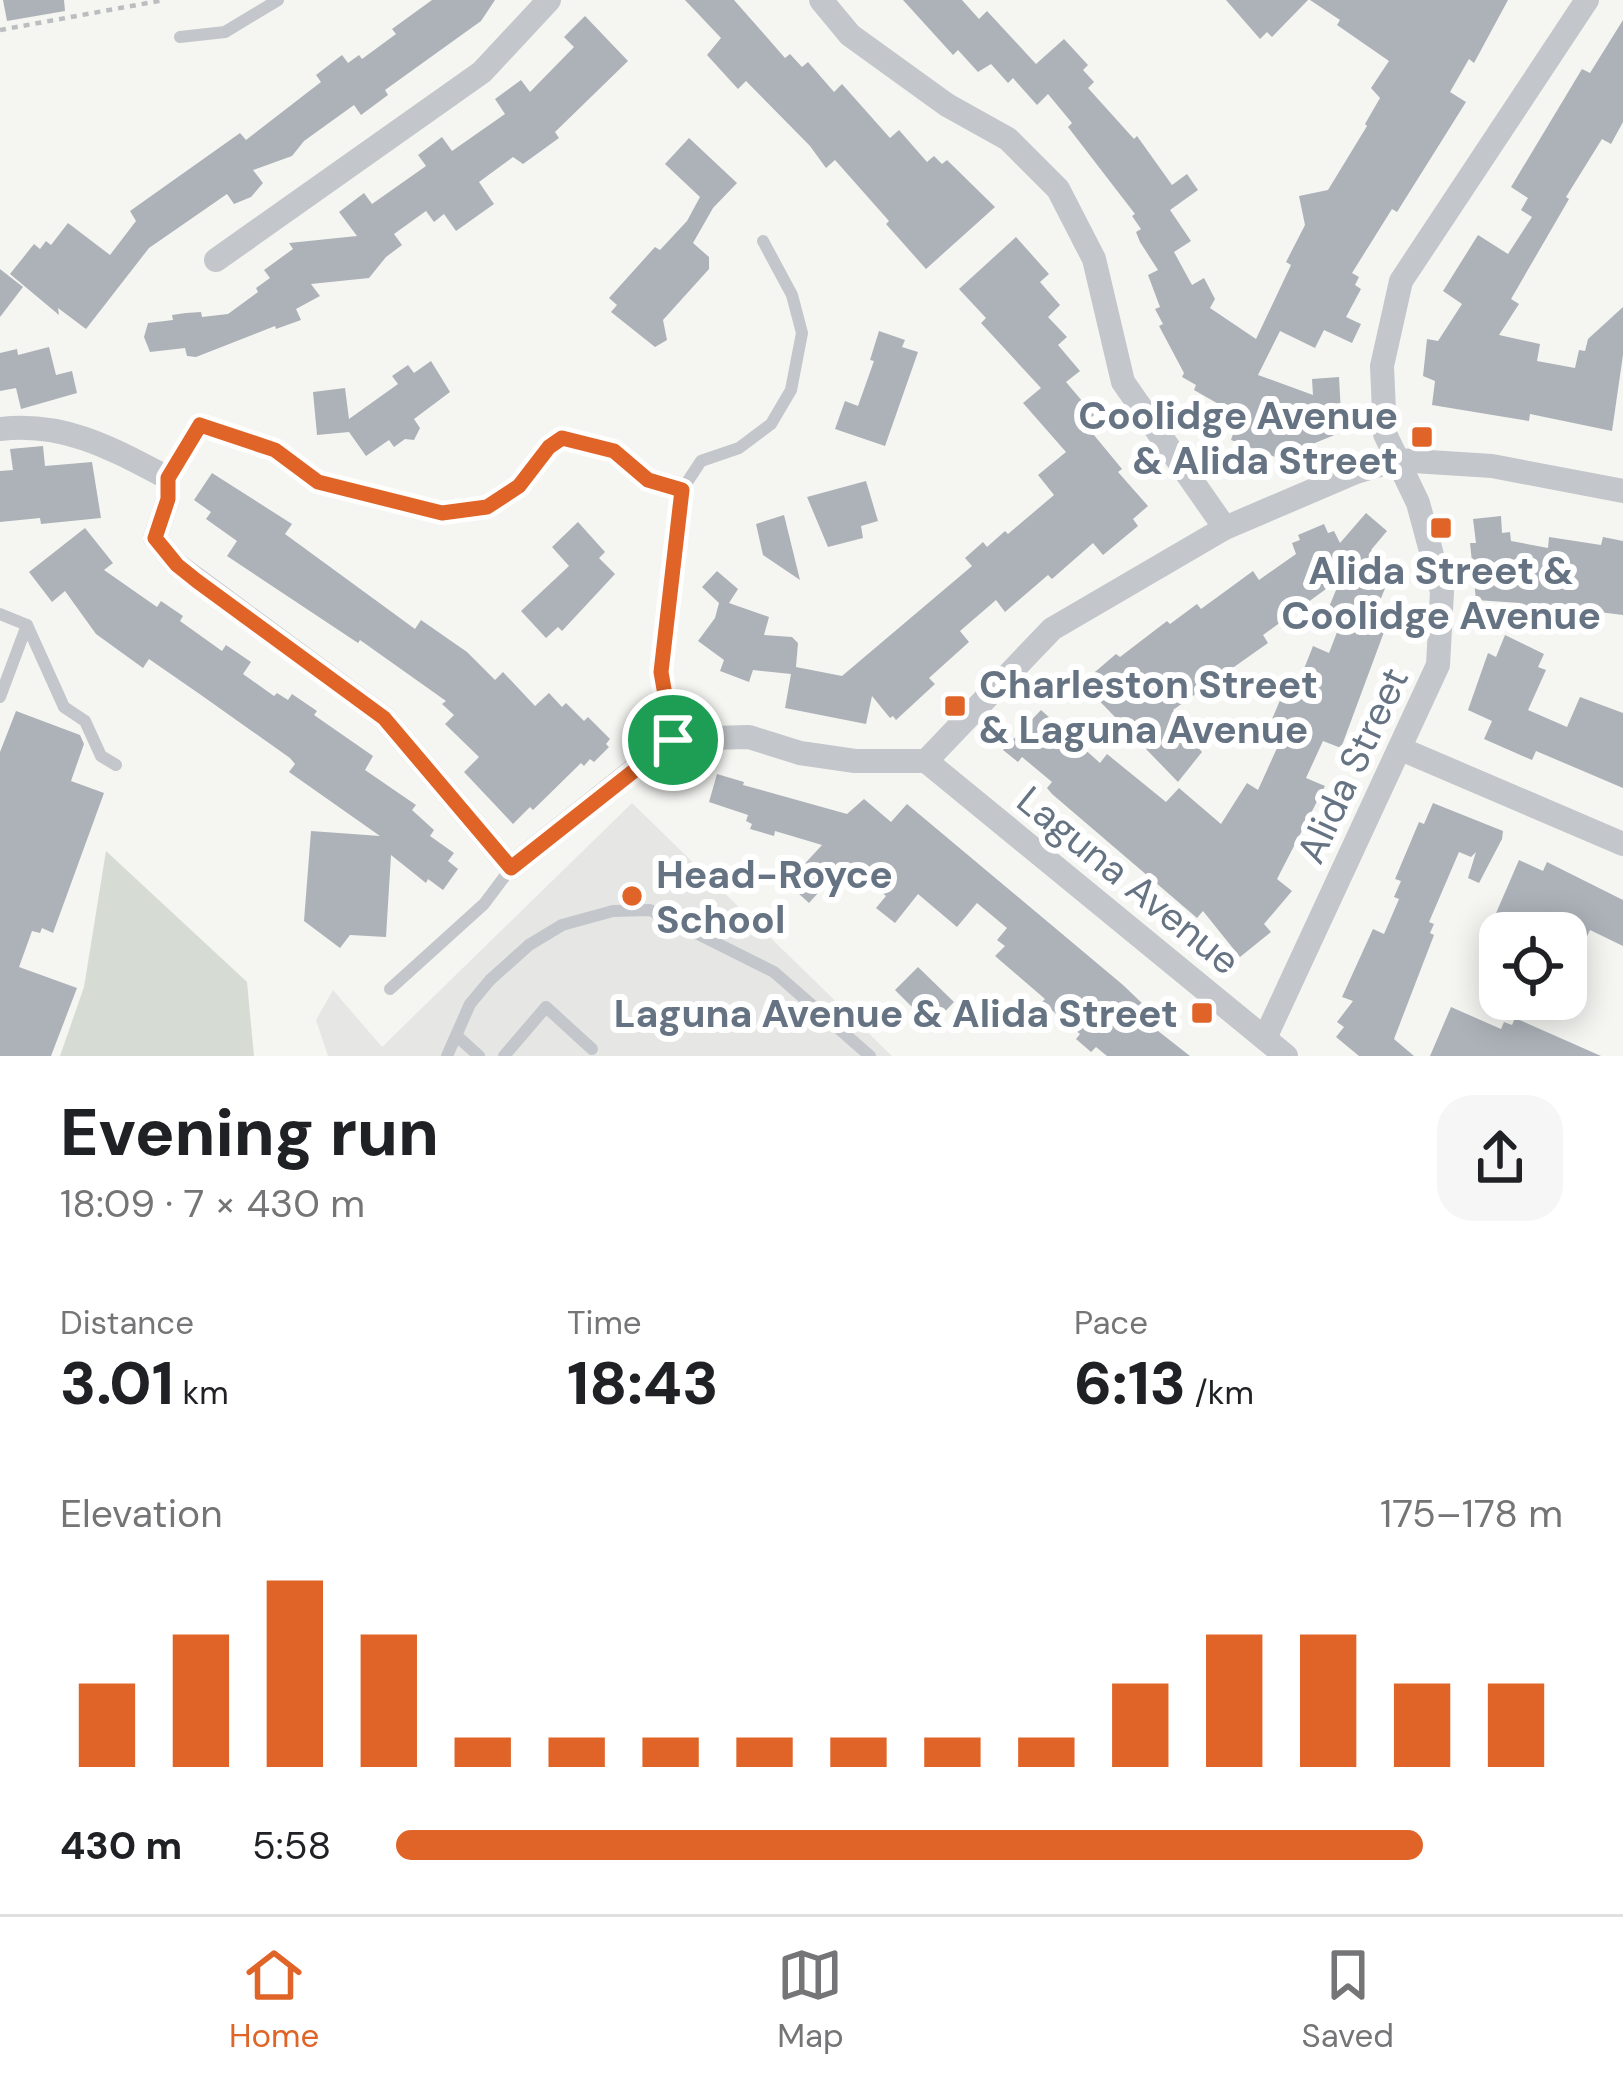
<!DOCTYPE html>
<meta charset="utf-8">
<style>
:root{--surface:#fff;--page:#f6f6f6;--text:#202124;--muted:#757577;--line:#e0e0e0;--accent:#e06427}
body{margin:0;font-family:"DM Sans",sans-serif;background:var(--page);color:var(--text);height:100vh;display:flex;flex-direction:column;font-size:45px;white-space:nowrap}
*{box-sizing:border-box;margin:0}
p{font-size:39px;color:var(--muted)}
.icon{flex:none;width:66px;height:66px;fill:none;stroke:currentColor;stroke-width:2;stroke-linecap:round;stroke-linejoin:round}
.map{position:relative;height:1056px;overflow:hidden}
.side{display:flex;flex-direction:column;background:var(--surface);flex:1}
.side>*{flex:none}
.fabs{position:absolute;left:1479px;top:912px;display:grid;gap:24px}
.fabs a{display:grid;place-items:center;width:108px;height:108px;border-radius:24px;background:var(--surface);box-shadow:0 6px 30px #0003;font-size:60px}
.pin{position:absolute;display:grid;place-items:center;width:102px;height:102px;color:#fff;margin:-51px;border:6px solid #fff;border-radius:50%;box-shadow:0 3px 12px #0007}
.round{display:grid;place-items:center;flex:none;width:126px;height:126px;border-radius:36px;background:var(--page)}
.headline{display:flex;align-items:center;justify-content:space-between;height:204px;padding:0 60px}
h1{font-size:66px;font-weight:800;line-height:90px}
.stats{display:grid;grid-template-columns:repeat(3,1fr);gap:18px;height:204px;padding:12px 60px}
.stats div{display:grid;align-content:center}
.stats b{font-size:60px;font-weight:800}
.stats small{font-size:33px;font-weight:400}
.stats p{font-size:33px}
.chart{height:336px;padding:24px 60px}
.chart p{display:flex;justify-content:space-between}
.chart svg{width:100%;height:216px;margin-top:12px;stroke:var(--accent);stroke-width:6}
ul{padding:0 60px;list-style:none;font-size:39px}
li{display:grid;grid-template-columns:192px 144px 1fr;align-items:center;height:90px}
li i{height:30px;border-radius:15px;background:var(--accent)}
.dock{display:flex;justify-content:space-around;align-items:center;height:168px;border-top:3px solid var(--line);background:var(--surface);font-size:33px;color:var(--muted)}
.dock a{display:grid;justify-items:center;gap:6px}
.dock .on{color:var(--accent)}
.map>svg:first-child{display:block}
.built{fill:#e6e7e5}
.green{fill:#d6dcd3}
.building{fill:#acb2b8}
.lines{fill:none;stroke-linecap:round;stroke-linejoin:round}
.path{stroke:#bbbdbf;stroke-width:4.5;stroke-dasharray:6 6;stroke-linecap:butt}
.service{stroke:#c3c6ca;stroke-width:12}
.minor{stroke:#c3c6ca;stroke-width:24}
.route-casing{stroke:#fff;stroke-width:24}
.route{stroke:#e06427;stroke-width:15}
.poi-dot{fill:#e06427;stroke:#fff;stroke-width:4.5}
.labels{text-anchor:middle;stroke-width:12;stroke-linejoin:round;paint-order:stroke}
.poi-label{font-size:39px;font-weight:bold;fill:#657383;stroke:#fff;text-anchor:end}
.street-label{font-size:39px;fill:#657383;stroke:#fff}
</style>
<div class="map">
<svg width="1623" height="1056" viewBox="0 0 1623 1056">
<rect width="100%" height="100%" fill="#f5f6f2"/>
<path class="built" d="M 632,803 L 892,1056 L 328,1056 L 316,1020 L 333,990 L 382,1047 Z"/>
<path class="green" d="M 106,851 L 247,982 L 254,1056 L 60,1056 L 84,987 Z"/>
<g class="building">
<path d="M 3,0 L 64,0 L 65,11 L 7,21 Z"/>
<path d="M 432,0 L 495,0 L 481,21 L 385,90 L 388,95 L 361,115 L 354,105 L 304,141 L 292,156 L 253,170 L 263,183 L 251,197 L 234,204 L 227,194 L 149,248 L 86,329 L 58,308 L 59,315 L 10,274 L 34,244 L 40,249 L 46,241 L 51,245 L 68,223 L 110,255 L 136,221 L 130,211 L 240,133 L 246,140 L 321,82 L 316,75 L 342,55 L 348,63 L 359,55 L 362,59 L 396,34 L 392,29 Z"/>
<path d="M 685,0 L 734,0 L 785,58 L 790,54 L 802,67 L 808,62 L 834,92 L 842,84 L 890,138 L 899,130 L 927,162 L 934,156 L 942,164 L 947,160 L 995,207 L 926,269 L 886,224 L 889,221 L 835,160 L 826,168 L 810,146 L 746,81 L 738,89 L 707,55 L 721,38 Z"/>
<path d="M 903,0 L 962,0 L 979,19 L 987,11 L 1036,64 L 1064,39 L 1088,65 L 1083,70 L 1094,82 L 1088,88 L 1134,139 L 1137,136 L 1172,185 L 1187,174 L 1198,190 L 1170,210 L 1191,241 L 1174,252 L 1192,285 L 1204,278 L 1215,299 L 1210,308 L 1256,339 L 1291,265 L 1286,262 L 1305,225 L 1299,196 L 1328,190 L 1367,126 L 1365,124 L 1380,98 L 1371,88 L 1389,61 L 1337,25 L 1340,20 L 1310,0 L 1508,0 L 1474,63 L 1469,59 L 1450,92 L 1466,102 L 1397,212 L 1392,209 L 1352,273 L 1359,277 L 1355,285 L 1361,289 L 1346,317 L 1361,324 L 1352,343 L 1324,330 L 1315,348 L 1280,331 L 1258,375 L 1313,395 L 1312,379 L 1339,377 L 1342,432 L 1278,458 L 1231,440 L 1234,431 L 1223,426 L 1229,410 L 1194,390 L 1196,385 L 1182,377 L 1184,373 L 1159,326 L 1163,324 L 1155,309 L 1160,307 L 1148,275 L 1158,270 L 1140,242 L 1136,232 L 1141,229 L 1132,216 L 1135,214 L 1068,127 L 1072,123 L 1048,94 L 1037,105 L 1013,78 L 1008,83 L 991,64 L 978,72 L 958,50 L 953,55 Z"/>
<path d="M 1226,0 L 1308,0 L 1272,37 L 1267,32 L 1260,39 Z"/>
<path d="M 585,16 L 628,61 L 555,132 L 559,138 L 523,164 L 513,157 L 479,182 L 494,204 L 456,231 L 444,214 L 434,222 L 426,211 L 394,234 L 402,245 L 386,257 L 369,278 L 311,284 L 320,296 L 296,309 L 301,320 L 276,329 L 275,326 L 196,357 L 187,356 L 185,348 L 150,352 L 144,337 L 148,323 L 173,320 L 172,315 L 186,313 L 201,312 L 202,317 L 228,314 L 258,292 L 256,288 L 270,278 L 264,270 L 293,249 L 289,243 L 357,236 L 339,212 L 364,193 L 372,204 L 426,166 L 418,155 L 442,137 L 452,151 L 505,114 L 495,99 L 521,80 L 530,92 L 574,47 L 564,37 Z"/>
<path d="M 1623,20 L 1623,122 L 1611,144 L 1602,139 L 1566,197 L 1569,199 L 1511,299 L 1519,304 L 1499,335 L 1540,344 L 1537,361 L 1575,368 L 1579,350 L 1585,351 L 1588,339 L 1623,307 L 1623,355 L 1612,431 L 1530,414 L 1529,421 L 1432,405 L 1435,381 L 1423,376 L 1427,339 L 1438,341 L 1462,304 L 1443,291 L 1478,235 L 1508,254 L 1532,217 L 1521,210 L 1528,198 L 1511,187 L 1582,69 L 1590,73 Z"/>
<path d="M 689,138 L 737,183 L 713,208 L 693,243 L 709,257 L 709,269 L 663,320 L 667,340 L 655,347 L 611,312 L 617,305 L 609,298 L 655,247 L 660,250 L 687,221 L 700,197 L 665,164 Z"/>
<path d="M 1016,237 L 1049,274 L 1040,282 L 1060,305 L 1048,317 L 1067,337 L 1058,345 L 1080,371 L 1066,382 L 1094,415 L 1084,423 L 1122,469 L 1118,472 L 1148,506 L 1133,519 L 1138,526 L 1103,555 L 1093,543 L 1052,579 L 1048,575 L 1005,612 L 996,600 L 960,631 L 969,642 L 929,678 L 935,684 L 896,720 L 893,716 L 890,718 L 872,696 L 866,724 L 785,708 L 791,674 L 753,670 L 749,682 L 720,671 L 724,660 L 698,641 L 715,618 L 719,603 L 702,587 L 717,571 L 738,589 L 729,603 L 769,617 L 764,635 L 792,637 L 798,643 L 796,667 L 842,676 L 972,566 L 965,558 L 983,542 L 987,547 L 1005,531 L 1008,534 L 1054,495 L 1038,475 L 1066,452 L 1023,403 L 1041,388 L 981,323 L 986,318 L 959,289 Z"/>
<path d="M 0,269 L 23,287 L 0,317 Z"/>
<path d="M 879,331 L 905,340 L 902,347 L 918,352 L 885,446 L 835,429 L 845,401 L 858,406 L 874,361 L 870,360 Z"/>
<path d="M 49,347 L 56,375 L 72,371 L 77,393 L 21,409 L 16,388 L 0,391 L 0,353 L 17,349 L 18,355 Z"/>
<path d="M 431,361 L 450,392 L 414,419 L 420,428 L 414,440 L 405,439 L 394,447 L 389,440 L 366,456 L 349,432 L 317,435 L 313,392 L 345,388 L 349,419 L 398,384 L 392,376 L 408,365 L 414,373 Z"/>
<path d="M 43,446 L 45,466 L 92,462 L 101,518 L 41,524 L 40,518 L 0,522 L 0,471 L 13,470 L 10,449 Z"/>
<path d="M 212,473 L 292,524 L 285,534 L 415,629 L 421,620 L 467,652 L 495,680 L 503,672 L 535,706 L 549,693 L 562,707 L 566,703 L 584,721 L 588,717 L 610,739 L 606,744 L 609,747 L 594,762 L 590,759 L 584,766 L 581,763 L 533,810 L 530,807 L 513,824 L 464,772 L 479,757 L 445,724 L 454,715 L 442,704 L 446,701 L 360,640 L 358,643 L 227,556 L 237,541 L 206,519 L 211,512 L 194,500 Z"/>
<path d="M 866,481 L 878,521 L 861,526 L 863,538 L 828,547 L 807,497 Z"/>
<path d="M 1366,513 L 1387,531 L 1371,550 L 1393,568 L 1378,606 L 1382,608 L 1378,630 L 1384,632 L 1341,748 L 1323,741 L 1306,778 L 1325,786 L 1277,879 L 1292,891 L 1264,924 L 1271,932 L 1240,957 L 1203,911 L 1197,918 L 1052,794 L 1047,788 L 1052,782 L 1022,757 L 1018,762 L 1003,750 L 1041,710 L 1100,763 L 1107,754 L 1166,802 L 1179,788 L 1221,824 L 1247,783 L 1258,790 L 1282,737 L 1267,731 L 1291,674 L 1298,684 L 1313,646 L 1329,653 L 1344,614 L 1329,607 L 1341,578 L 1263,635 L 1268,643 L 1173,710 L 1198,741 L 1194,743 L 1202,752 L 1178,782 L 1082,683 L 1116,654 L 1120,657 L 1167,621 L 1170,624 L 1197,604 L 1201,609 L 1253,571 L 1259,580 L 1296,554 L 1292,543 L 1300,540 L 1298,535 L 1324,524 L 1328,533 L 1334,531 L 1340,543 Z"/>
<path d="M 784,515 L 800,580 L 763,555 L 756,524 Z"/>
<path d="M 1501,516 L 1502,533 L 1510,532 L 1511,541 L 1548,548 L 1549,537 L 1601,545 L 1603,537 L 1623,541 L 1623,615 L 1559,607 L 1557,615 L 1518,607 L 1520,603 L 1476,600 L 1470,543 L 1476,543 L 1473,519 Z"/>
<path d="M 578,522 L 605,552 L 599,558 L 615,574 L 562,631 L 558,627 L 546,638 L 521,611 L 569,566 L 552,547 Z"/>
<path d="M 85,528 L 113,563 L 104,570 L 157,607 L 161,601 L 183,616 L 180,621 L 222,651 L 226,645 L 251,662 L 243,674 L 274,696 L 277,693 L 288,700 L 292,694 L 317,711 L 314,715 L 373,756 L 365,770 L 416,805 L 412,810 L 434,830 L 430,836 L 454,853 L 448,861 L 458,869 L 443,890 L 428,879 L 426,883 L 391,855 L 386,937 L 350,935 L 340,948 L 304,921 L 311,831 L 380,836 L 289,772 L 295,764 L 290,758 L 201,695 L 149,659 L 143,668 L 96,634 L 65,591 L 52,602 L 29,572 Z"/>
<path d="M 1505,635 L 1544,654 L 1538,667 L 1546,670 L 1528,710 L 1567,727 L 1580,697 L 1623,713 L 1623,788 L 1536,751 L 1532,760 L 1484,739 L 1492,721 L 1468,710 L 1488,653 L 1496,657 Z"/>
<path d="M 16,711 L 80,735 L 84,744 L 71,781 L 104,793 L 53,933 L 42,928 L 40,933 L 32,931 L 19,967 L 77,988 L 51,1056 L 0,1056 L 0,752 Z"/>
<path d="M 717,774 L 744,782 L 743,785 L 847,814 L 864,799 L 891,822 L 907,804 L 1123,985 L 1146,1007 L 1139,1016 L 1190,1056 L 1107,1056 L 1096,1047 L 1091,1052 L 1076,1039 L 1080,1034 L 1042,1002 L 1045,999 L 995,956 L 1005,946 L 997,940 L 1007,928 L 977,903 L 957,927 L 918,894 L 895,923 L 876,908 L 886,896 L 846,862 L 809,903 L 787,883 L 822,845 L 775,831 L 774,836 L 750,829 L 752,824 L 746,821 L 748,815 L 709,802 Z"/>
<path d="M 1433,803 L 1503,831 L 1502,839 L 1479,883 L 1468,878 L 1476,852 L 1471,857 L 1459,852 L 1429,922 L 1434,924 L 1430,933 L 1434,935 L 1394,1039 L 1414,1056 L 1359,1056 L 1336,1037 L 1344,1027 L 1337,1022 L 1353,1001 L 1342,997 L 1373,929 L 1384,934 L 1399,899 L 1394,897 L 1401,881 L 1395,879 L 1419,822 L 1424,824 Z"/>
<path d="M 1519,860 L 1543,871 L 1547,862 L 1623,900 L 1623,946 L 1590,930 L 1581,949 L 1566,942 L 1566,933 L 1503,933 L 1490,927 Z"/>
<path d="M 918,967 L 954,1002 L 931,1026 L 895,990 Z"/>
<path d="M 1451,1007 L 1501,1029 L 1504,1022 L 1512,1025 L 1515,1018 L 1601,1056 L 1430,1056 Z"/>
</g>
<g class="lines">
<path class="path" d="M 0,30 L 164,0"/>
<g class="service">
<path d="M 180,37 L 225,32 L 278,0"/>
<path d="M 168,478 L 199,425 L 275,450 L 318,482 L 442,513 L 486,507 L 519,486 L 549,447 L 562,438 L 614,451 L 648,480 L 682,490"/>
<path d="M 0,614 L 27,625"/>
<path d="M 0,697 L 27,625 L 64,707 L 85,721 L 101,756 L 116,765"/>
<path d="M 673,738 L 661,672 L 682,490 L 701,461 L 739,448 L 771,424 L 791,390 L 802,333 L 792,295 L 763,241"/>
<path d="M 390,989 L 484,904 L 511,868"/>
<path d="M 458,1037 L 479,1056"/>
<path d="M 447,1056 L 470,1004 L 490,980 L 529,945 L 562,925 L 613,911 L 650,910 L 774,972 L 870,1056"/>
<path d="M 504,1056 L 546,1007 L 592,1049"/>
</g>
<g class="minor">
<path d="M 821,0 L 850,35 L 947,105 L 1008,139 L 1058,189 L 1094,259 L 1123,382 L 1225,528"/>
<path d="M 216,260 L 482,72 L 549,0"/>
<path d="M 0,429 C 64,421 113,449 168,478 L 168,499 L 155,538 L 177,565 L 384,718 L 511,868 L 673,739 L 749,737 L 800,753 L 855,761 L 926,761 L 1052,629 L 1225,528 L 1356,472 L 1397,460 L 1492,466 L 1623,491"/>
<path d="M 1401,749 L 1623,844"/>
<path d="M 926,761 L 1286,1056"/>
<path d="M 1265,1038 L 1438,665 L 1442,592 L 1418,503 L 1385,434 L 1382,366 L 1401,281 L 1587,0"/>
</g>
</g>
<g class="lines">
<defs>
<path id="route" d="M 200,425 L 275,450 L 318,482 L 442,513 L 487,507 L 519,486 L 549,447 L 562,438 L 614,451 L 648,480 L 682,490 L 661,672 L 673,740 L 511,868 L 384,718 L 197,581 L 177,565 L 155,538 L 168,499 L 168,478 Z"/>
</defs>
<use href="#route" class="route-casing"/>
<use href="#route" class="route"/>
</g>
<g class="poi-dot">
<rect x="1410" y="425" width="24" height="24" rx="6"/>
<rect x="1429" y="516" width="24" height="24" rx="6"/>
<rect x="943" y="694" width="24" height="24" rx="6"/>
<circle cx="632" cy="896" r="12"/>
<rect x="1190" y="1001" width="24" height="24" rx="6"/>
</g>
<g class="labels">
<g class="poi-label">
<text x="1398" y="429">Coolidge Avenue<tspan x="1398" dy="45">&amp; Alida Street</tspan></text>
<text x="1441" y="584" text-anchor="middle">Alida Street &amp;<tspan x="1441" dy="45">Coolidge Avenue</tspan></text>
<text x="979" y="698" text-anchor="start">Charleston Street<tspan x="979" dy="45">&amp; Laguna Avenue</tspan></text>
<text x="656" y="888" text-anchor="start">Head-Royce<tspan x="656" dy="45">School</tspan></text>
<text x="1178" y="1027">Laguna Avenue &amp; Alida Street</text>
</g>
<g class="street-label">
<text transform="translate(1352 765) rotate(-65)" y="14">Alida Street</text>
<text transform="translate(1129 880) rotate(39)" y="14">Laguna Avenue</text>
</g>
</g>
</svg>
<div class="fabs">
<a><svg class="icon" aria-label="locate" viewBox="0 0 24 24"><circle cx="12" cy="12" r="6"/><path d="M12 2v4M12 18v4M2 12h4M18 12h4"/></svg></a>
</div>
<div class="pin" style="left:673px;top:740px;background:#1e9e55"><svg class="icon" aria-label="arrive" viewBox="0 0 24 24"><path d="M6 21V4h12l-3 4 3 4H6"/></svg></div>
</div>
<section class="side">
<div class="headline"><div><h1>Evening run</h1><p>18:09 · 7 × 430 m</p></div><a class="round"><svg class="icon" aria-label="share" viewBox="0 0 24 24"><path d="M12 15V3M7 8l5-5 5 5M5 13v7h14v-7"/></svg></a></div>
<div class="stats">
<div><p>Distance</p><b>3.01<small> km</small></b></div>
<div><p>Time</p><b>18:43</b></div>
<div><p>Pace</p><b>6:13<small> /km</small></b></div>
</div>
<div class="chart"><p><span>Elevation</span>175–178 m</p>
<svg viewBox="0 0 160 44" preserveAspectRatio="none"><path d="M5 44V27M15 44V17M25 44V6M35 44V17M45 44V38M55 44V38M65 44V38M75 44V38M85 44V38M95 44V38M105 44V38M115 44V27M125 44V17M135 44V17M145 44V27M155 44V27"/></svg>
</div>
<ul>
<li><b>430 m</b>5:58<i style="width:88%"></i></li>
</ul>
</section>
<nav class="dock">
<a class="on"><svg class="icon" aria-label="home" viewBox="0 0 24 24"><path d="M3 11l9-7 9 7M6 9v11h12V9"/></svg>Home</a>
<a><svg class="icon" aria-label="map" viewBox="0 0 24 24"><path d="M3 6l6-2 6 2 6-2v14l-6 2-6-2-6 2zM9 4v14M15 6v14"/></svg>Map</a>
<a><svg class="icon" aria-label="saved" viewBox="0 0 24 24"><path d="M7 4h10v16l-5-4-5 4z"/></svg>Saved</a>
</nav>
